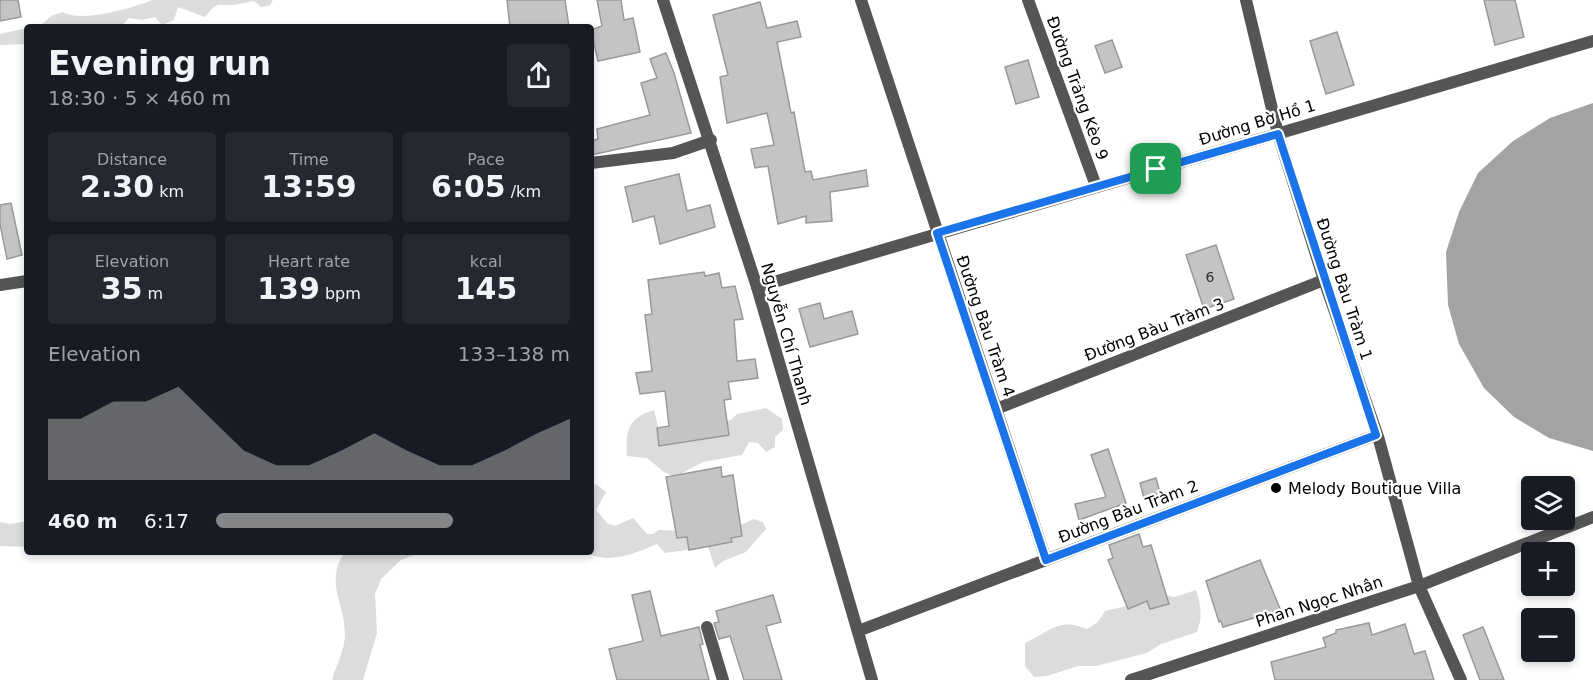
<!DOCTYPE html>
<meta charset="utf-8">
<style>
:root{--surface:#171b24;--page:#242831;--text:#f1f3f6;--muted:#9ea1a6;--accent:#858687}
body{margin:0;font-family:"DejaVu Sans",sans-serif;background:var(--page);color:var(--text);height:100vh;display:flex;flex-direction:column;font-size:22px;white-space:nowrap}
*{box-sizing:border-box;margin:0}
p{font-size:20px;color:var(--muted)}
.icon{flex:none;width:33px;height:33px;fill:none;stroke:currentColor;stroke-width:2;stroke-linecap:round;stroke-linejoin:round}
.map{position:relative;flex:1;overflow:hidden}
.details{position:absolute;left:24px;top:24px;width:570px;height:531px;display:flex;flex-direction:column;background:var(--surface);border-radius:6px;box-shadow:0 3px 9px #0003}
.details>*{flex:none}
.controls{position:absolute;left:1521px;top:476px;display:grid;gap:12px}
.controls a{display:grid;place-items:center;width:54px;height:54px;border-radius:6px;background:var(--surface);box-shadow:0 3px 9px #0003;font-size:30px}
.pin{position:absolute;display:grid;place-items:center;width:51px;height:51px;color:#fff;margin:-26px;border-radius:12px;box-shadow:0 3px 9px #0006}
.round{display:grid;place-items:center;flex:none;width:63px;height:63px;border-radius:6px;background:var(--page)}
.overview{display:flex;align-items:center;justify-content:space-between;height:102px;padding:0 24px}
h1{font-size:33px;font-weight:800;line-height:45px}
.figures{display:grid;grid-template-columns:repeat(3,1fr);gap:9px;height:102px;padding:6px 24px}
.figures div{display:grid;align-content:center;border-radius:6px;background:var(--page);text-align:center}
.figures b{font-size:30px;font-weight:800}
.figures small{font-size:16px;font-weight:400}
.figures p{font-size:16px}
.chart{height:168px;padding:12px 24px}
.chart p{display:flex;justify-content:space-between}
.chart svg{width:100%;height:108px;margin-top:6px;fill:var(--accent);opacity:.7}
ul{padding:0 24px;list-style:none;font-size:20px}
li{display:grid;grid-template-columns:96px 72px 1fr;align-items:center;height:45px}
li i{height:15px;border-radius:8px;background:var(--accent)}
.map>svg:first-child{display:block}
.green{fill:#dcdcdc}
.water{fill:#a3a3a3}
.building{fill:#c4c4c4;stroke:#999;stroke-width:1.5}
.lines{fill:none;stroke-linecap:round;stroke-linejoin:round}
.street{stroke:#555;stroke-width:12}
.route-casing{stroke:#fff;stroke-width:12}
.route{stroke:#1a73e8;stroke-width:8}
.poi-dot{fill:#000;stroke:#fff;stroke-width:2}
.labels{text-anchor:middle;stroke-width:4.5;stroke-linejoin:round;paint-order:stroke}
.number-label{font-size:14px;fill:#313131}
.street-label{font-size:16px;fill:#000;stroke:#fff}
.poi-label{font-size:16px;fill:#000;stroke:#fff;text-anchor:start}
</style>
<div class="map">
<svg width="1593" height="680" viewBox="0 0 1593 680">
<rect width="100%" height="100%" fill="#fff"/>
<g class="green">
<path d="M 152,0 L 273,0 L 270,5 L 261,7 L 254,1 C 248,2 241,4 234,5 C 217,6 218,0 205,17 L 178,7 L 174,20 L 162,25 L 155,17 L 142,20 L 129,18 L 122,26 L 27,27 L 27,44 L 0,45 L 0,34 L 41,25 L 51,16 L 63,12 C 81,23 133,8 152,0 Z"/>
<path d="M 766,408 L 782,419 L 783,430 L 775,437 L 775,447 L 766,452 L 758,443 L 749,442 L 742,455 L 703,462 L 675,477 L 664,472 L 647,458 L 627,456 C 625,431 629,417 654,410 L 659,431 L 731,420 L 737,414 Z"/>
<path d="M 596,484 L 606,492 L 596,510 L 607,523 L 615,526 L 633,518 L 647,534 L 653,534 L 659,530 L 680,531 L 740,525 L 754,519 L 763,522 L 766,529 L 746,552 L 723,561 L 715,568 L 708,547 L 665,553 L 657,544 C 634,554 608,565 584,552 L 591,552 L 591,485 Z"/>
<path d="M 27,521 L 27,547 L 0,546 L 0,522 L 10,524 Z"/>
<path d="M 345,552 L 422,552 L 401,560 L 381,579 L 375,594 L 377,633 L 363,680 L 332,680 C 336,666 345,649 345,634 C 345,604 324,581 345,552 Z"/>
<path d="M 1196,590 C 1201,605 1203,617 1197,632 L 1161,644 L 1147,653 L 1096,666 L 1078,666 L 1047,676 L 1034,677 L 1025,666 L 1025,643 C 1050,632 1058,617 1087,629 L 1098,622 L 1105,611 L 1123,607 L 1138,598 L 1156,593 L 1174,597 Z"/>
</g>
<path class="water" d="M 1593,103 L 1593,451 L 1549,438 L 1514,417 L 1484,388 L 1459,344 L 1448,305 L 1446,252 L 1459,212 L 1478,173 L 1513,141 L 1550,118 Z"/>
<g class="building">
<path d="M 0,0 L 18,0 L 21,17 L 0,21 Z"/>
<path d="M 507,0 L 565,0 L 569,27 L 510,27 Z"/>
<path d="M 597,0 L 621,0 L 624,20 L 633,18 L 640,52 L 598,61 L 591,30 L 602,26 Z"/>
<path d="M 1484,0 L 1515,0 L 1524,37 L 1495,45 Z"/>
<path d="M 760,2 L 767,28 L 797,21 L 801,37 L 777,42 L 791,113 L 794,112 L 805,172 L 811,171 L 813,180 L 866,170 L 868,186 L 830,192 L 832,221 L 806,223 L 806,216 L 778,224 L 768,166 L 755,168 L 751,149 L 774,145 L 767,113 L 727,123 L 720,77 L 728,75 L 713,15 Z"/>
<path d="M 1337,32 L 1354,85 L 1326,94 L 1310,41 Z"/>
<path d="M 1112,40 L 1122,67 L 1105,73 L 1095,46 Z"/>
<path d="M 666,53 L 674,73 L 691,133 L 591,155 L 591,141 L 598,139 L 597,129 L 650,115 L 641,83 L 657,78 L 650,59 Z"/>
<path d="M 1028,60 L 1039,97 L 1016,104 L 1005,67 Z"/>
<path d="M 679,174 L 687,211 L 710,205 L 715,227 L 660,244 L 654,216 L 633,222 L 625,187 Z"/>
<path d="M 11,203 L 22,255 L 7,259 L 0,224 L 0,205 Z"/>
<path d="M 1216,245 L 1234,299 L 1204,309 L 1186,255 Z"/>
<path d="M 704,272 L 705,276 L 719,273 L 722,288 L 735,286 L 743,319 L 734,320 L 737,361 L 755,359 L 758,378 L 728,382 L 731,399 L 724,400 L 729,435 L 659,446 L 657,428 L 669,426 L 665,391 L 640,394 L 636,373 L 652,371 L 645,315 L 652,314 L 648,280 Z"/>
<path d="M 820,303 L 824,319 L 852,311 L 858,334 L 810,347 L 799,309 Z"/>
<path d="M 1108,449 L 1126,503 L 1079,520 L 1075,504 L 1106,497 L 1091,455 Z"/>
<path d="M 721,467 L 722,477 L 733,475 L 742,536 L 731,538 L 732,542 L 689,550 L 687,537 L 677,538 L 666,477 Z"/>
<path d="M 1156,478 L 1160,493 L 1144,498 L 1140,483 Z"/>
<path d="M 1139,534 L 1143,547 L 1151,545 L 1169,604 L 1150,609 L 1147,601 L 1128,609 L 1108,560 L 1113,558 L 1109,545 Z"/>
<path d="M 1260,560 L 1283,616 L 1267,622 L 1264,615 L 1223,627 L 1221,621 L 1219,622 L 1206,581 Z"/>
<path d="M 650,591 L 661,636 L 699,627 L 703,644 L 700,645 L 709,680 L 617,680 L 609,649 L 643,641 L 632,595 Z"/>
<path d="M 773,595 L 781,622 L 766,626 L 782,680 L 744,680 L 730,636 L 719,639 L 714,623 L 719,622 L 716,611 Z"/>
<path d="M 1369,623 L 1372,635 L 1405,624 L 1414,654 L 1425,651 L 1434,680 L 1275,680 L 1271,662 L 1326,647 L 1323,638 L 1336,633 L 1336,630 Z"/>
<path d="M 1483,627 L 1504,680 L 1480,680 L 1463,635 Z"/>
</g>
<g class="lines">
<g class="street">
<path d="M 663,0 L 757,287 L 872,680"/>
<path d="M 861,0 L 1046,560"/>
<path d="M 1028,0 L 1096,186"/>
<path d="M 1246,0 L 1278,134 L 1324,280 L 1379,440 L 1419,586 L 1461,680"/>
<path d="M 591,163 L 673,153 L 711,140"/>
<path d="M 0,285 L 27,281"/>
<path d="M 757,287 L 1593,41"/>
<path d="M 996,409 L 1324,280"/>
<path d="M 707,627 L 723,680"/>
<path d="M 858,631 L 1376,435"/>
<path d="M 1131,680 L 1419,586 L 1593,517"/>
</g>
</g>
<g class="lines">
<defs>
<path id="route" d="M 1278,134 L 1376,435 L 1046,560 L 937,233 Z"/>
</defs>
<use href="#route" class="route-casing"/>
<use href="#route" class="route"/>
</g>
<circle class="poi-dot" cx="1276" cy="488" r="6"/>
<g class="labels">
<g class="number-label">
<text x="1210" y="282">6</text>
</g>
<g class="street-label">
<text transform="translate(1078 88) rotate(70)" y="6">Đường Trảng Kèo 9</text>
<text transform="translate(1257 122) rotate(-17)" y="6">Đường Bờ Hồ 1</text>
<text transform="translate(1345 289) rotate(72)" y="6">Đường Bàu Tràm 1</text>
<text transform="translate(986 326) rotate(71)" y="6">Đường Bàu Tràm 4</text>
<text transform="translate(1154 329) rotate(-21)" y="6">Đường Bàu Tràm 3</text>
<text transform="translate(787 334) rotate(74)" y="6">Nguyễn Chí Thanh</text>
<text transform="translate(1128 511) rotate(-21)" y="6">Đường Bàu Tràm 2</text>
<text transform="translate(1319 601) rotate(-18)" y="6">Phan Ngọc Nhân</text>
</g>
<g class="poi-label">
<text x="1288" y="494">Melody Boutique Villa</text>
</g>
</g>
</svg>
<div class="controls">
<a><svg class="icon" aria-label="layers" viewBox="0 0 24 24"><path d="M12 4l9 5-9 5-9-5zM3 14l9 5 9-5"/></svg></a>
<a>+</a>
<a>−</a>
</div>
<div class="pin" style="left:1156px;top:169px;background:#1e9e55"><svg class="icon" aria-label="arrive" viewBox="0 0 24 24"><path d="M6 21V4h12l-3 4 3 4H6"/></svg></div>
<section class="details">
<div class="overview"><div><h1>Evening run</h1><p>18:30 · 5 × 460 m</p></div><a class="round"><svg class="icon" aria-label="share" viewBox="0 0 24 24"><path d="M12 15V3M7 8l5-5 5 5M5 13v7h14v-7"/></svg></a></div>
<div class="figures">
<div><p>Distance</p><b>2.30<small> km</small></b></div>
<div><p>Time</p><b>13:59</b></div>
<div><p>Pace</p><b>6:05<small> /km</small></b></div>
</div>
<div class="figures">
<div><p>Elevation</p><b>35<small> m</small></b></div>
<div><p>Heart rate</p><b>139<small> bpm</small></b></div>
<div><p>kcal</p><b>145</b></div>
</div>
<div class="chart"><p><span>Elevation</span>133–138 m</p>
<svg viewBox="0 0 160 44" preserveAspectRatio="none"><path d="M0 44V19L10 19L20 12L30 12L40 6L50 19L60 32L70 38L80 38L90 32L100 25L110 32L120 38L130 38L140 32L150 25L160 19V44z"/></svg>
</div>
<ul>
<li><b>460 m</b>6:17<i style="width:67%"></i></li>
</ul>
</section>
</div>
